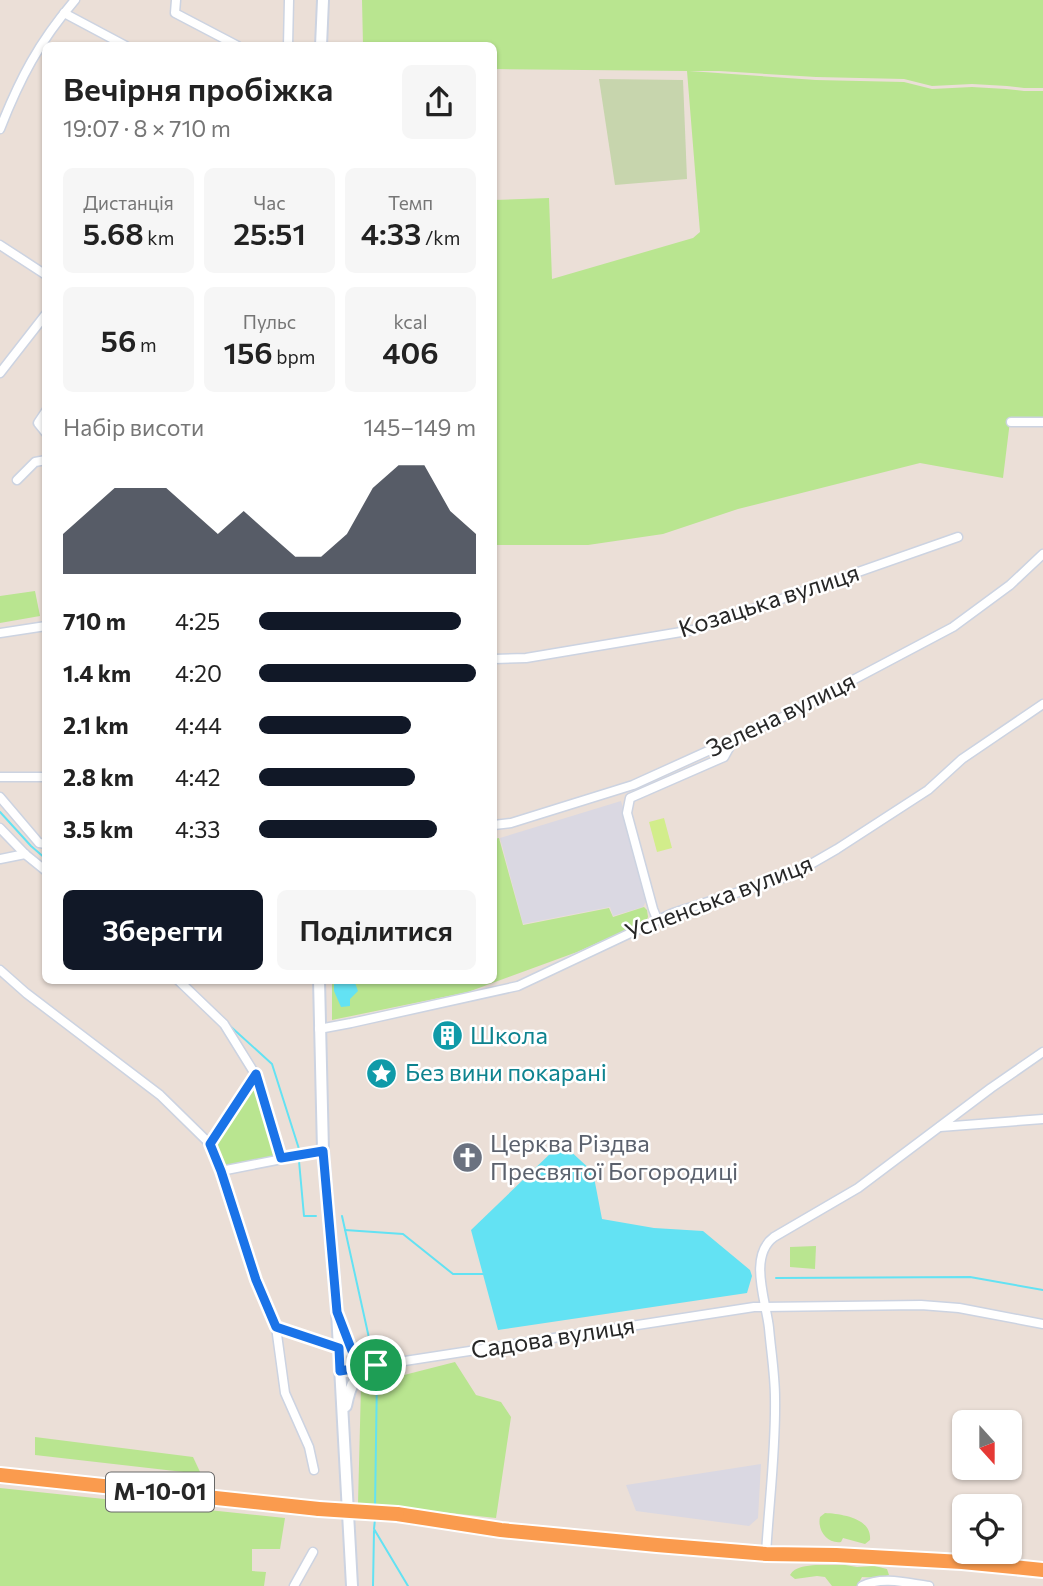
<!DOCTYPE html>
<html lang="uk">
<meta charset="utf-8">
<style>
:root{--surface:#fff;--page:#f6f6f6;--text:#222;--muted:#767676;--accent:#111827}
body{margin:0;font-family:Commissioner,sans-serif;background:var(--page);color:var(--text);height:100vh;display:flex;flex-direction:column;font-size:26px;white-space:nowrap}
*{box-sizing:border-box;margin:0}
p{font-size:23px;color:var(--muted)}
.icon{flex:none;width:38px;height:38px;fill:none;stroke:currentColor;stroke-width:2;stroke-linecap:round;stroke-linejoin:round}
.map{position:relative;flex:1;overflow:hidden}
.drawer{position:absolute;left:42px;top:42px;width:455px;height:942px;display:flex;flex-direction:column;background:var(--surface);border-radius:10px;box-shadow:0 2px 5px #0004}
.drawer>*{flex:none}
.needle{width:46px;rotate:159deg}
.fabs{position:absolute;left:952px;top:1410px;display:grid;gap:14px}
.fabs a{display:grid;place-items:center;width:70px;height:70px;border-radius:10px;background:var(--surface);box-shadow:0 2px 5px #0004;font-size:35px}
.pin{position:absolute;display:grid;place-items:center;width:60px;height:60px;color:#fff;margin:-30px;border:4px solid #fff;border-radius:50%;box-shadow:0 2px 7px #0007}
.round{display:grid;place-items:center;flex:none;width:74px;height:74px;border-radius:10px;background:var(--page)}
.headline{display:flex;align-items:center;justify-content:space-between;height:119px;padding:0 21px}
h1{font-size:32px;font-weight:600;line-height:52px}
.stats{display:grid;grid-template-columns:repeat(3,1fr);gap:10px;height:119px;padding:7px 21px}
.stats div{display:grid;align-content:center;border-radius:10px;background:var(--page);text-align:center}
.stats b{font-size:30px;font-weight:600}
.stats small{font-size:19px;font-weight:400}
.stats p{font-size:19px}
.chart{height:196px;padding:14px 21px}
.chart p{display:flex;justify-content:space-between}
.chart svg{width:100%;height:126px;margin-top:7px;fill:var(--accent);opacity:.7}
.cta{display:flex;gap:14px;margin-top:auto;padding:14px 21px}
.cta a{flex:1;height:80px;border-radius:10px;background:var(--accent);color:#fff;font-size:28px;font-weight:600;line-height:80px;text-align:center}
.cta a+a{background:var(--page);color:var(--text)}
ul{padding:0 21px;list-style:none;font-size:23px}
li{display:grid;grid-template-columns:112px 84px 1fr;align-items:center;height:52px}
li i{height:18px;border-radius:9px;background:var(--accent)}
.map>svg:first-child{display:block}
.industrial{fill:#dad8e2}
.green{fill:#b9e590}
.cemetery{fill:#c7d5ad}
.pitch{fill:#d2ed8b}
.water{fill:#63e2f3}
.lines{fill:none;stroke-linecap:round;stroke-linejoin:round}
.stream{stroke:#63e2f3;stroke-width:2}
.minor-casing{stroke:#ccd3e1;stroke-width:11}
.secondary-casing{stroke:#ccd3e1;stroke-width:14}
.trunk-casing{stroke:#fff;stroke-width:18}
.minor{stroke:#fff;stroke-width:8}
.secondary{stroke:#fff;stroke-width:10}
.trunk{stroke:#fa9b4e;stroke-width:14}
.trunk-bridge-casing{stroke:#fff;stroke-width:18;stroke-linecap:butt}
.trunk-bridge{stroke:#fa9b4e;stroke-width:14}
.route-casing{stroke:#fff;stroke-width:14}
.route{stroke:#1a73e8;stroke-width:9}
.labels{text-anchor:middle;stroke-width:5;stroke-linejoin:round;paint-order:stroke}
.shield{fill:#fff;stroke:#686868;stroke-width:2}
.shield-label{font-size:23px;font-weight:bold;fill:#272727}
.street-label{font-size:24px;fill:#272727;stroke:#fff}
.culture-label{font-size:24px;fill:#0d838f;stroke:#fff;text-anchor:start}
.worship-label{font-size:24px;fill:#5b616d;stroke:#fff;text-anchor:start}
</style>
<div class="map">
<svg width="1043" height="1586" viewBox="0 0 1043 1586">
<rect width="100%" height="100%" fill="#ebdfd7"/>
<g class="industrial">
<path d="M 621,801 L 649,896 L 643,907 L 613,916 L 610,907 L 523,924 L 500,838 Z"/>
<path d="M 761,1464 L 758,1518 L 749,1526 L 636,1511 L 626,1485 Z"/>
</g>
<g class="green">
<path d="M 362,0 L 1043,0 L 1043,88 L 1024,88 L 1007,86 L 972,84 L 932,86 L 904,79 L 816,77 L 719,71 L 689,71 L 816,80 L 904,82 L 932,89 L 972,87 L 1006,89 L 1024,91 L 1043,91 L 1043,421 L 1010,421 L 1003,478 L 920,463 L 738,509 L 663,534 L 588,545 L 494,545 L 494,200 L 549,198 L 552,279 L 693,238 L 700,232 L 687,71 L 494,69 L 494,46 L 363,45 Z"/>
<path d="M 35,591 L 40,616 L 0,623 L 0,596 Z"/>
<path d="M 499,838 L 523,925 L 609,908 L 613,917 L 644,907 L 647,910 L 648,917 L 646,921 L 577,952 L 468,992 L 332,1020 L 332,980 L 494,980 L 494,839 Z"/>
<path d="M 257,1080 L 277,1155 L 273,1159 L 228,1167 L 221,1163 L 213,1146 L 252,1081 Z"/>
<path d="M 816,1246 L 815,1269 L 790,1267 L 790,1247 Z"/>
<path d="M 455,1362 L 476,1395 L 501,1402 L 511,1417 L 496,1518 L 358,1503 L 361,1386 Z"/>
<path d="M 35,1437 L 193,1457 L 201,1474 L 35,1455 Z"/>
<path d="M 0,1488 L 285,1518 L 280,1549 L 252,1549 L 252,1571 L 266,1572 L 264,1586 L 0,1586 Z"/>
<path d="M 825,1513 C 842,1514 872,1518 870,1540 L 865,1544 L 843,1538 L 841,1542 C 827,1544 817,1530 820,1517 Z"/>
<path d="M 816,1565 L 845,1565 L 857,1567 L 875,1566 L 887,1569 L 889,1575 L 880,1578 L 862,1577 L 857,1586 L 832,1586 L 825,1577 L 817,1576 L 795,1579 L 790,1575 C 795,1566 807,1566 816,1565 Z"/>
</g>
<path class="cemetery" d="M 599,79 L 683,80 L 687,179 L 615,185 Z"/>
<path class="pitch" d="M 664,818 L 672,848 L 657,852 L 649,822 Z"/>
<g class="water">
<path d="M 334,980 L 354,980 L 358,991 L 350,999 L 350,1006 L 341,1007 L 334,991 Z"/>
<path d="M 566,1147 L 593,1172 L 602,1219 L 654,1228 L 703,1231 L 750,1270 L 752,1276 L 747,1293 L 498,1330 L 471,1230 L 553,1151 Z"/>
</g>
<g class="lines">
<g class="stream">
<path d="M 0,812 L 31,846 L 46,859"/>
<path d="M 230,1026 L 272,1064 L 299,1149"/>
<path d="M 299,1161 L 304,1216 L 316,1216"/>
<path d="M 342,1216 L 373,1356"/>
<path d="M 345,1230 L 403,1234 L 453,1274 L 485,1274"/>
<path d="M 776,1278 L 970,1277 L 1043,1290"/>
<path d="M 375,1507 L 377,1375"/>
<path d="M 375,1519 L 374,1529 L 408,1586"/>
<path d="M 373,1586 L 374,1531"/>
</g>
<defs>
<g id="minor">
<path d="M 176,0 L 175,13 L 238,46"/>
<path d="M 64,13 L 126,46"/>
<path d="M 288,46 L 289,0"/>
<path d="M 0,129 C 20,78 39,42 75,0"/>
<path d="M 0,245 L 46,275"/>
<path d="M 0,373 L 46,314"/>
<path d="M 46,411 L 38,423 L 46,433"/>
<path d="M 1011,422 L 1043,422"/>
<path d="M 17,480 L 35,462 L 46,460"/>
<path d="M 0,633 L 46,626"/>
<path d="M 494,659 L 526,658 L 693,630 L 958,537"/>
<path d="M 0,777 L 46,777"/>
<path d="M 0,797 L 39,843 L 46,844"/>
<path d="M 494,825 L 511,823 L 633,785 L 785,716 L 953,627 L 1010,585 L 1043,554"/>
<path d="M 0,828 L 25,854 L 46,871"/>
<path d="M 0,859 L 25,854"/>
<path d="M 657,919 L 653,909 L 627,813 L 630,798 L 724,757 L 734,739"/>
<path d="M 0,970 L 26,993 L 160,1095 L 210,1144 L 221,1171 L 256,1280 L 276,1327 L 285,1393 L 309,1447 L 314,1470"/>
<path d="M 178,980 L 224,1024 L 255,1074 L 281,1158"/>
<path d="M 319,1029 L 351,1023 L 518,986 L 673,913 L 792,875 L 837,849 L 928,790 L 962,759 L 1043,704"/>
<path d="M 940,1127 L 1043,1119"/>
<path d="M 210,1144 L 255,1074"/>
<path d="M 221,1171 L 323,1151"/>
<path d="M 276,1327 L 339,1348"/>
<path d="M 340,1371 L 754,1307 L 921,1305 L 959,1308 L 1043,1324"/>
<path d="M 766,1554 C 769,1502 776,1450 775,1398 C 775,1375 771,1351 769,1328 C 766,1301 748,1256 774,1237 L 858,1188 L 991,1088 L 1043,1052"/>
<path d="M 294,1586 L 313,1552"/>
<path d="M 862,1586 C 882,1576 907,1583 929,1586"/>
</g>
<g id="secondary">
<path d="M 321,46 L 323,0"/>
<path d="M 319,980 L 323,1151 L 337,1312 L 352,1586"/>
<path d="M 340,1321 C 350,1346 350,1354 376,1365"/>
<path d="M 346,1406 C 351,1381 355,1377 376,1365"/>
</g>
<g id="trunk">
<path d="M 0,1475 L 319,1509"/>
<path d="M 397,1514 L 501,1530 L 657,1545 L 766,1554 L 836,1555 L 962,1562 L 1043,1570"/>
</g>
</defs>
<use href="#minor" class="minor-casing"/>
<use href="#secondary" class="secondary-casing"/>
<use href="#trunk" class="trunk-casing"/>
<use href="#minor" class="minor"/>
<use href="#secondary" class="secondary"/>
<use href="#trunk" class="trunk"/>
<defs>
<path id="trunk-bridge" d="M 319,1509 L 397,1514"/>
</defs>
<use href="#trunk-bridge" class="trunk-bridge-casing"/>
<use href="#trunk-bridge" class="trunk-bridge"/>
</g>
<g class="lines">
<defs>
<path id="route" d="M 256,1074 L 281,1158 L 323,1151 L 337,1312 L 352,1351 L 365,1360 L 376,1365 L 340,1371 L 339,1348 L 276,1327 L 256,1280 L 221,1171 L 210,1144 Z"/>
</defs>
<use href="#route" class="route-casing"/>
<use href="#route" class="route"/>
</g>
<defs>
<symbol id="building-disc" viewBox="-11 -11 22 22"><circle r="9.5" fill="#0f9aa8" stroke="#fff"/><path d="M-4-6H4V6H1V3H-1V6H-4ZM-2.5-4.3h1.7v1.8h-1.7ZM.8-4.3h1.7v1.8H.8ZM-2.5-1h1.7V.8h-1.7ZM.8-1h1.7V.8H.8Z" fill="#fff"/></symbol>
<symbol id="sight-disc" viewBox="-11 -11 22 22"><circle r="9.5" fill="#0f9aa8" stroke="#fff"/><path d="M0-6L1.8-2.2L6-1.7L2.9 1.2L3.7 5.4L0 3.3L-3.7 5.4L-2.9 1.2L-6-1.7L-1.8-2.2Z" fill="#fff"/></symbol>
<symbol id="church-disc" viewBox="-11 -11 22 22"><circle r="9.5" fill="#6b7280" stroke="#fff"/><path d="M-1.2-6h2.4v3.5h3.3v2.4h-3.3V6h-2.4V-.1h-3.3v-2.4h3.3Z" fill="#fff"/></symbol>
</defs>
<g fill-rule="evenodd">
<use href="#building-disc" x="430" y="1018" width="35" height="35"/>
<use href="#sight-disc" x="364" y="1056" width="35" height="35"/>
<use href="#church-disc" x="450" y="1140" width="35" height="35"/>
</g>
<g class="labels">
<rect class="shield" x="106" y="1472.5" width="108" height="39" rx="5"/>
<g class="shield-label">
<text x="160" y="1500">М-10-01</text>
</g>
<g class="street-label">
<text transform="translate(769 601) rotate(-18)" y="8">Козацька вулиця</text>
<text transform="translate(781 715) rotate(-26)" y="8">Зелена вулиця</text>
<text transform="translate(719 898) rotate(-21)" y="8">Успенська вулиця</text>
<text transform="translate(553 1338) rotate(-9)" y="8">Садова вулиця</text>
</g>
<g class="culture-label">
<text x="470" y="1044">Школа</text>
<text x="405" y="1081">Без вини покарані</text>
</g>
<g class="worship-label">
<text x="490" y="1152">Церква Різдва<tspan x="490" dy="28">Пресвятої Богородиці</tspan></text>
</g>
</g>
</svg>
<div class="fabs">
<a><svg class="needle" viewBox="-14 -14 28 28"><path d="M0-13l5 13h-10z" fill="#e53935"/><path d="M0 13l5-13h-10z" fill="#767676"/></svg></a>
<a><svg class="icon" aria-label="locate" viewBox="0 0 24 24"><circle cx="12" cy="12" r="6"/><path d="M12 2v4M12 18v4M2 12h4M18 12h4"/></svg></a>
</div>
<div class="pin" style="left:376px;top:1365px;background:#1e9e55"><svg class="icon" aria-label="arrive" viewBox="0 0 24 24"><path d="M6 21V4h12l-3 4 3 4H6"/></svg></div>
<section class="drawer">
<div class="headline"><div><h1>Вечірня пробіжка</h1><p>19:07 · 8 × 710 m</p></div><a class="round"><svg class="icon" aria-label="share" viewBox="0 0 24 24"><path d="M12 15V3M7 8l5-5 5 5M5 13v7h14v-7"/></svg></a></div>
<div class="stats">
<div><p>Дистанція</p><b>5.68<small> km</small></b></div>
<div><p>Час</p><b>25:51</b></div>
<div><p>Темп</p><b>4:33<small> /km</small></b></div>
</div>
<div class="stats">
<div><b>56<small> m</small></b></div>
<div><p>Пульс</p><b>156<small> bpm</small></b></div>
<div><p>kcal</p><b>406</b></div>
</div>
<div class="chart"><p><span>Набір висоти</span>145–149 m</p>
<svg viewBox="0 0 160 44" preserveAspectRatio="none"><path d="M0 44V30L10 22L20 14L30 14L40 14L50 22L60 30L70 22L80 30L90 38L100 38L110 30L120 14L130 6L140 6L150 22L160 30V44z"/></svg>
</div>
<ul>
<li><b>710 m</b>4:25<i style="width:93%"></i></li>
<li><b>1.4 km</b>4:20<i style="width:100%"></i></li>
<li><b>2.1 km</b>4:44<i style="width:70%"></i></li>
<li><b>2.8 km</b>4:42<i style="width:72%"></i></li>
<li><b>3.5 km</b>4:33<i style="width:82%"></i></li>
</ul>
<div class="cta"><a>Зберегти</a><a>Поділитися</a></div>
</section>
</div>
